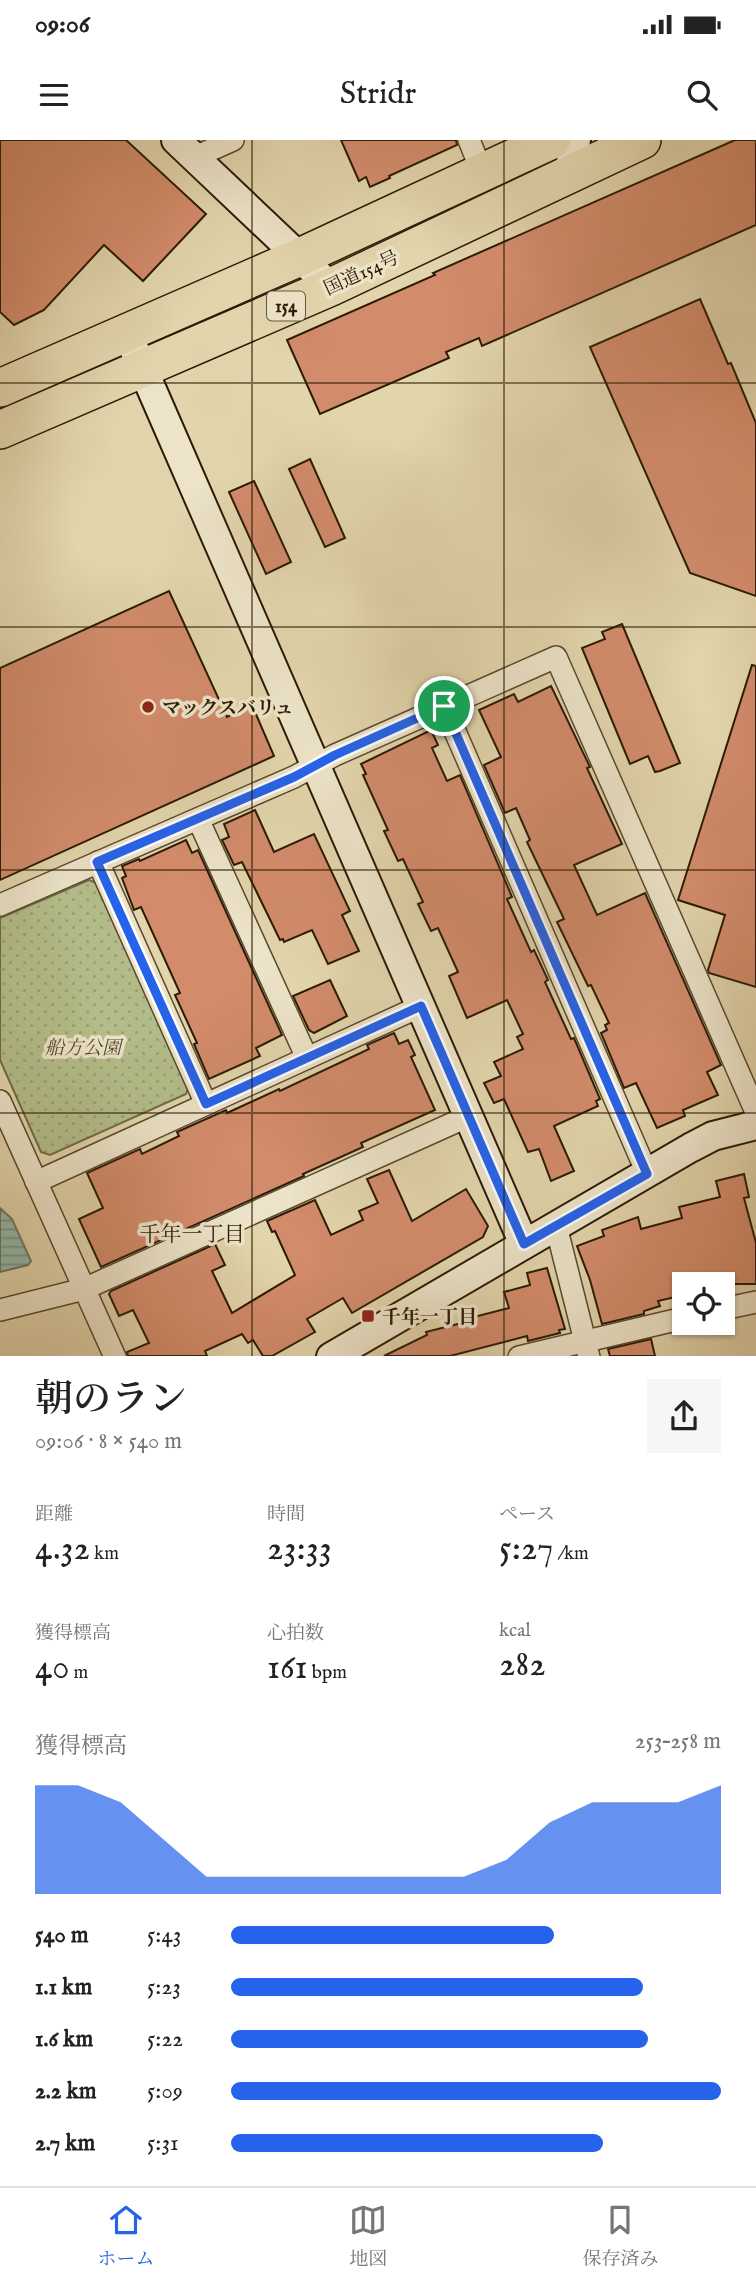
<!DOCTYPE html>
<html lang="ja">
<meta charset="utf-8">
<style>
:root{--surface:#fff;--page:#f6f6f6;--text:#222;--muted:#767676;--line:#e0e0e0;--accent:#2563eb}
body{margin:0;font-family:"IM FELL English","Noto Serif JP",serif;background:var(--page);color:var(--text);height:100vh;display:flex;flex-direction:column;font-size:26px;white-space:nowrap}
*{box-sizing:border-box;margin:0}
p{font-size:23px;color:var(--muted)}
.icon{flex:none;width:38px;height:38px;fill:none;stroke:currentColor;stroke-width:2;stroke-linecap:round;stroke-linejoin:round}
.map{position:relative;height:1216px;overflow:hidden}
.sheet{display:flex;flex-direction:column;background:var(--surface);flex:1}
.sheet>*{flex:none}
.buttons{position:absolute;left:672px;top:1132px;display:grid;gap:14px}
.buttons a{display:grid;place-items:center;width:63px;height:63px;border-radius:0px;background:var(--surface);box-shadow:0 2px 5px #0004;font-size:35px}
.pin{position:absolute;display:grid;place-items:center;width:60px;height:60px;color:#fff;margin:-30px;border:4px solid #fff;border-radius:50%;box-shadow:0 2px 7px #0007}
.round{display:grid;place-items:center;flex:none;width:74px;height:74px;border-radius:0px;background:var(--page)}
.summary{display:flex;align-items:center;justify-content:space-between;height:119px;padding:0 35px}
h1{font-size:38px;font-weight:600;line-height:52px}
.figures{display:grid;grid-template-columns:repeat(3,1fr);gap:10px;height:119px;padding:7px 35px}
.figures div{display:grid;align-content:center}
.figures b{font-size:35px;font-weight:600}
.figures small{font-size:19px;font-weight:400}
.figures p{font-size:19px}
.chart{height:196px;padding:14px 35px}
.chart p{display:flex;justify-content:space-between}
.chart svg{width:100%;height:126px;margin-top:7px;fill:var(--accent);opacity:.7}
ul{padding:0 35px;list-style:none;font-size:23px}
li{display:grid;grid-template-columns:112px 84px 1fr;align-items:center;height:52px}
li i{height:18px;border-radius:9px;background:var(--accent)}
.status{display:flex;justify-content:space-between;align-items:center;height:49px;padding:0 35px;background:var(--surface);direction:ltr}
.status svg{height:19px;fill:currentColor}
header{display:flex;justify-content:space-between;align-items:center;height:91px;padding:0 35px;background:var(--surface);font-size:32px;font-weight:600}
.dock{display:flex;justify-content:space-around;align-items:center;height:98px;border-top:2px solid var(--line);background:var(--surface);font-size:19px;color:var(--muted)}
.dock a{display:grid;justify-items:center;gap:4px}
.dock .current{color:var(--accent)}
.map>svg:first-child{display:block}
.park{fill:url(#park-dots);stroke:#6f6c48;stroke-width:2}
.water{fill:url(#water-rules);stroke:#6b7968;stroke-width:2}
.building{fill:#d28b6b;stroke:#2b1b06;stroke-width:2}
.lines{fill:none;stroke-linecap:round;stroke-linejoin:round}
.street-casing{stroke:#59492f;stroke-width:24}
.secondary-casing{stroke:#2b1b06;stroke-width:32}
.highway-casing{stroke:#2b1b06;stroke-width:40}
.street{stroke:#ece3c8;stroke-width:21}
.secondary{stroke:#ece3c8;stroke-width:28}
.highway{stroke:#e2d4ab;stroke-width:37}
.route-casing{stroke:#fff;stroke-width:14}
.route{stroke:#2563eb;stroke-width:9}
.grid{fill:none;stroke:#2b1b06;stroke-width:2;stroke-opacity:0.55}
.poi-dot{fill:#8f2418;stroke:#ece3c8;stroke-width:2.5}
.labels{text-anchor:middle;stroke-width:7;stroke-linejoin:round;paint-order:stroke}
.shield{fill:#ece3c8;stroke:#655740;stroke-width:2}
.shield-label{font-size:18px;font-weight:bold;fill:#2b1b06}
.street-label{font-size:19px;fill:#2b1b06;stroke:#ece3c8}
.poi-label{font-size:19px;font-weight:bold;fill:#2b1b06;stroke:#ece3c8;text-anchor:start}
.park-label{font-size:19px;font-style:italic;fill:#544c2d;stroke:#ece3c8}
.neighbourhood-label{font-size:21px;fill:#2b1b06;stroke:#ece3c8}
</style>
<div class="status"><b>09:06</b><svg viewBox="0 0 49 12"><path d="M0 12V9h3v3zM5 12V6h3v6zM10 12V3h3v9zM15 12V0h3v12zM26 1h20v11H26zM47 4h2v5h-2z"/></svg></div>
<header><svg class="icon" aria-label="menu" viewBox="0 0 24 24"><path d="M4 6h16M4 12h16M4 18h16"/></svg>Stridr<svg class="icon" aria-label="search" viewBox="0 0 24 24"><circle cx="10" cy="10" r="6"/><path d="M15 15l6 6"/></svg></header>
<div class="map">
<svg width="756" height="1217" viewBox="0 0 756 1217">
<defs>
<pattern id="park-dots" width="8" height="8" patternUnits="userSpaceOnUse" patternTransform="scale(1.75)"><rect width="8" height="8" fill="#b3bd89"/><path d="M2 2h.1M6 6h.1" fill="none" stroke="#9aa275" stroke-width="1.8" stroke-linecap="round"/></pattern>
<pattern id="water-rules" width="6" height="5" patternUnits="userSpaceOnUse" patternTransform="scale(1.75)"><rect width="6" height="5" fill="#95b8aa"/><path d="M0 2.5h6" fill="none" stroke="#7a9588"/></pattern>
</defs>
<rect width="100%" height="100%" fill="#e2d4ab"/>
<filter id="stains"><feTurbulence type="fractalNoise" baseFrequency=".00286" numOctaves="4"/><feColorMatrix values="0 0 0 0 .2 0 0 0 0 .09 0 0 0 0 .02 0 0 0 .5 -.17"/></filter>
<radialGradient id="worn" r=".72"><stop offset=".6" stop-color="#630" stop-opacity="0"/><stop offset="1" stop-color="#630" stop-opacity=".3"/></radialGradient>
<path class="park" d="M 89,740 L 99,744 L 189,946 L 186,954 L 50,1015 L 41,1012 L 0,920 L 0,778 Z"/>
<path class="water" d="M 0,1068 L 12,1079 L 31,1121 L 28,1125 L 0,1132 Z"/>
<g class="building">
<path d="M 0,0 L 126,0 L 206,74 L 143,141 L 104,105 L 44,170 L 14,185 L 0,172 Z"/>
<path d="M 341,0 L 456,0 L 457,5 L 389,36 L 390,38 L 370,47 L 366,37 L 359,41 Z"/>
<path d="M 735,0 L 756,0 L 756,85 L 482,206 L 479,198 L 446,212 L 449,218 L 320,274 L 287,200 L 435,135 L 433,133 Z"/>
<path d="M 700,159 L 728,224 L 731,223 L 756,283 L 756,456 L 690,433 L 590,207 Z"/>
<path d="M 310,319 L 345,398 L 325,407 L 289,329 Z"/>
<path d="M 254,341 L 291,422 L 266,434 L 229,352 Z"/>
<path d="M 169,451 L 227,577 L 252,565 L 274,616 L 0,740 L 0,528 Z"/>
<path d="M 622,484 L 680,623 L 660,631 L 655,632 L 648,616 L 630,624 L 582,508 L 605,499 L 602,492 Z"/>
<path d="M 752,525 L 756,526 L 756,847 L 709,833 L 708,830 L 725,775 L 678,760 Z"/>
<path d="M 551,546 L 590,627 L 587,628 L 622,704 L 574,725 L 597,775 L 645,753 L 721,925 L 707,932 L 718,955 L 683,970 L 685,976 L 657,988 L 636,943 L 624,948 L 601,893 L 607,890 L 605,885 L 609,883 L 591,845 L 588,846 L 557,782 L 564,779 L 527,702 L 530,700 L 516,668 L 505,673 L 484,625 L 501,617 L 479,570 L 514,554 L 518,562 Z"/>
<path d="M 431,590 L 438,605 L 432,608 L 447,641 L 460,635 L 512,757 L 507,759 L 531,812 L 534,810 L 548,840 L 545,842 L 571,899 L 574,898 L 600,959 L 596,961 L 598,966 L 554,986 L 574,1031 L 551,1041 L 539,1009 L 528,1012 L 504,959 L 494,963 L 484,943 L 501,936 L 494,922 L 523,909 L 517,897 L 523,894 L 507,860 L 467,878 L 449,836 L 458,832 L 438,788 L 431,791 L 418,764 L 423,762 L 403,719 L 398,721 L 384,691 L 388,690 L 363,635 L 366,634 L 361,624 Z"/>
<path d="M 255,670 L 274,712 L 314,694 L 350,771 L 342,775 L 359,811 L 328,824 L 312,790 L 284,802 L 283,799 L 280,800 L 242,722 L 234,725 L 222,700 L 229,697 L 224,684 Z"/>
<path d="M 186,700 L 192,713 L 198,710 L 282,895 L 256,908 L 260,916 L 209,939 L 194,904 L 197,903 L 175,855 L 180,853 L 141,767 L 134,770 L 122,738 L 126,736 L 122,726 L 139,719 L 140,721 Z"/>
<path d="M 330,840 L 347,876 L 314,893 L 309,890 L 293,856 Z"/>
<path d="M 394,893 L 399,904 L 408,900 L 415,915 L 411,917 L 435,970 L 361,1003 L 363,1007 L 303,1034 L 304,1036 L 101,1127 L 79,1079 L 103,1068 L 87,1033 L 140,1009 L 142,1014 L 179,996 L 177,992 L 226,970 L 227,973 L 279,949 L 280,951 L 369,909 L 367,905 Z"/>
<path d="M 389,1030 L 412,1081 L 466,1049 L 488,1086 L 483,1097 L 352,1173 L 343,1158 L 307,1179 L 315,1192 L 272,1216 L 263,1216 L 253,1200 L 248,1203 L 242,1194 L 205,1211 L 207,1216 L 128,1216 L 127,1212 L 149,1203 L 133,1170 L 119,1176 L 109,1154 L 111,1151 L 215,1104 L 225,1125 L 212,1131 L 232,1173 L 295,1135 L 275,1091 L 272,1092 L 267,1081 L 315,1060 L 331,1095 L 363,1080 L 359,1071 L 378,1063 L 367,1039 Z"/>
<path d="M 744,1034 L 749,1057 L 744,1058 L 756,1103 L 756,1144 L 684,1144 L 684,1155 L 658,1161 L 660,1166 L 644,1171 L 644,1174 L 602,1184 L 590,1140 L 577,1106 L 604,1096 L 602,1090 L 638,1077 L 641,1089 L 682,1078 L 679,1067 L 720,1057 L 716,1041 Z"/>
<path d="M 547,1128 L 565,1189 L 559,1190 L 560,1193 L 528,1201 L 527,1196 L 450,1216 L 384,1216 L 427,1195 L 426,1192 L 462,1183 L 462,1180 L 509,1168 L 504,1152 L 530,1145 L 527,1133 Z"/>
<path d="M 651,1199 L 655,1216 L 610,1216 L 608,1209 Z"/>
</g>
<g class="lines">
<defs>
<g id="street">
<path d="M 469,0 L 482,32"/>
<path d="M 195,17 L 233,0"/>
<path d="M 444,566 L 647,1033"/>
<path d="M 198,679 L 307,918"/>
<path d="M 98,722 L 206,964"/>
<path d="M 0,765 L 294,637 L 335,615 L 556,517 L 756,972"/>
<path d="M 0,961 L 115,1217"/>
<path d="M 36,1042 L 421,866"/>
<path d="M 556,1086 L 589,1217"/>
<path d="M 723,1169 L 756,1162"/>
<path d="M 0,1170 L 84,1149 L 469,976"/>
<path d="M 519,1217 L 684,1178"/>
</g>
<g id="secondary">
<path d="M 176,0 L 331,147"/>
<path d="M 568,35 L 576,0"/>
<path d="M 135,211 L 524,1104"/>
<path d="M 331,1217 L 690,1008 L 713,996 L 756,985"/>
</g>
<g id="highway">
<path d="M 0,248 L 300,117 L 552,0"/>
<path d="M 0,290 L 331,147 L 642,0"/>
</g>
</defs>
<use href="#street" class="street-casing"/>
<use href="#secondary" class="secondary-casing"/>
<use href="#highway" class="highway-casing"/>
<use href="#street" class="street"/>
<use href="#secondary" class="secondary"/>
<use href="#highway" class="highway"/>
</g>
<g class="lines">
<defs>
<path id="route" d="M 444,566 L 647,1034 L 524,1104 L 421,866 L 206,964 L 97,722 L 294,637 L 335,615 Z"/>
</defs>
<use href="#route" class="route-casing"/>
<use href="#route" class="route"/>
</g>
<path class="grid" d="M 252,0 L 252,1217M 504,0 L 504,1217M 0,243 L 756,243M 0,487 L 756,487M 0,730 L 756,730M 0,973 L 756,973"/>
<g class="poi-dot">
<circle cx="148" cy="567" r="7"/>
<rect x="361" y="1169" width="14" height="14" rx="3.5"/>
</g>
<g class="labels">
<rect class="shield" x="267" y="151.5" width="38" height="29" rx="5"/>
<g class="shield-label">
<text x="286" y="172">154</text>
</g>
<g class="street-label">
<text transform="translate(361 132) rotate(-25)" y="7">国道154号</text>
</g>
<g class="poi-label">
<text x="162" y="574">マックスバリュ</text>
<text x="382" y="1183">千年一丁目</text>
</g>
<g class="park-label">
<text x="83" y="914">船方公園</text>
</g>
<g class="neighbourhood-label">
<text x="192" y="1101">千年一丁目</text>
</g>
</g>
<rect width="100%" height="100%" filter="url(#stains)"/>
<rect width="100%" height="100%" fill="url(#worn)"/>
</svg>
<div class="buttons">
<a><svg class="icon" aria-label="locate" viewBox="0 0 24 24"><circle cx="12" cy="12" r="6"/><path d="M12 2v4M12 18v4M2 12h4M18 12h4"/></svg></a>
</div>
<div class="pin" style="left:444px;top:566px;background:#1e9e55"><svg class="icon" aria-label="arrive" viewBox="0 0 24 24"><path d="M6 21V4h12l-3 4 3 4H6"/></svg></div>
</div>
<section class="sheet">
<div class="summary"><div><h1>朝のラン</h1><p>09:06 · 8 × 540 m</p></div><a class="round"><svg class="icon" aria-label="share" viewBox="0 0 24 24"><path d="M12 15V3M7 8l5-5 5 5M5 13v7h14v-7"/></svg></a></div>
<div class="figures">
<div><p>距離</p><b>4.32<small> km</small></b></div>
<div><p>時間</p><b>23:33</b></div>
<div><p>ペース</p><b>5:27<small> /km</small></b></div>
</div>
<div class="figures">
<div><p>獲得標高</p><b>40<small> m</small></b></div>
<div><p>心拍数</p><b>161<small> bpm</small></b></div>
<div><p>kcal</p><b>282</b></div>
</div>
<div class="chart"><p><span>獲得標高</span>253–258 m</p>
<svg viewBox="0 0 160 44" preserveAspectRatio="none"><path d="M0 44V6L10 6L20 12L30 25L40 38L50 38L60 38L70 38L80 38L90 38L100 38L110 32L120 19L130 12L140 12L150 12L160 6V44z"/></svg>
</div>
<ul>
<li><b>540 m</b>5:43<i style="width:66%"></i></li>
<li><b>1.1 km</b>5:23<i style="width:84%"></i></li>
<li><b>1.6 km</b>5:22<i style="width:85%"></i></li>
<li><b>2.2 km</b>5:09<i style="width:100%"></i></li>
<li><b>2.7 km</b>5:31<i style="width:76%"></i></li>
</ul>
</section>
<nav class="dock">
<a class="current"><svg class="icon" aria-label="home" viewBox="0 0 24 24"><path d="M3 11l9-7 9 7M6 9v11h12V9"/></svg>ホーム</a>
<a><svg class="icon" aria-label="map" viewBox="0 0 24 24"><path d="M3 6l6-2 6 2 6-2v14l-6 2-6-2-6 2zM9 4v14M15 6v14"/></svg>地図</a>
<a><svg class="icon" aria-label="saved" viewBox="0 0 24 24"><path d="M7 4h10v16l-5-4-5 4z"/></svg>保存済み</a>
</nav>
